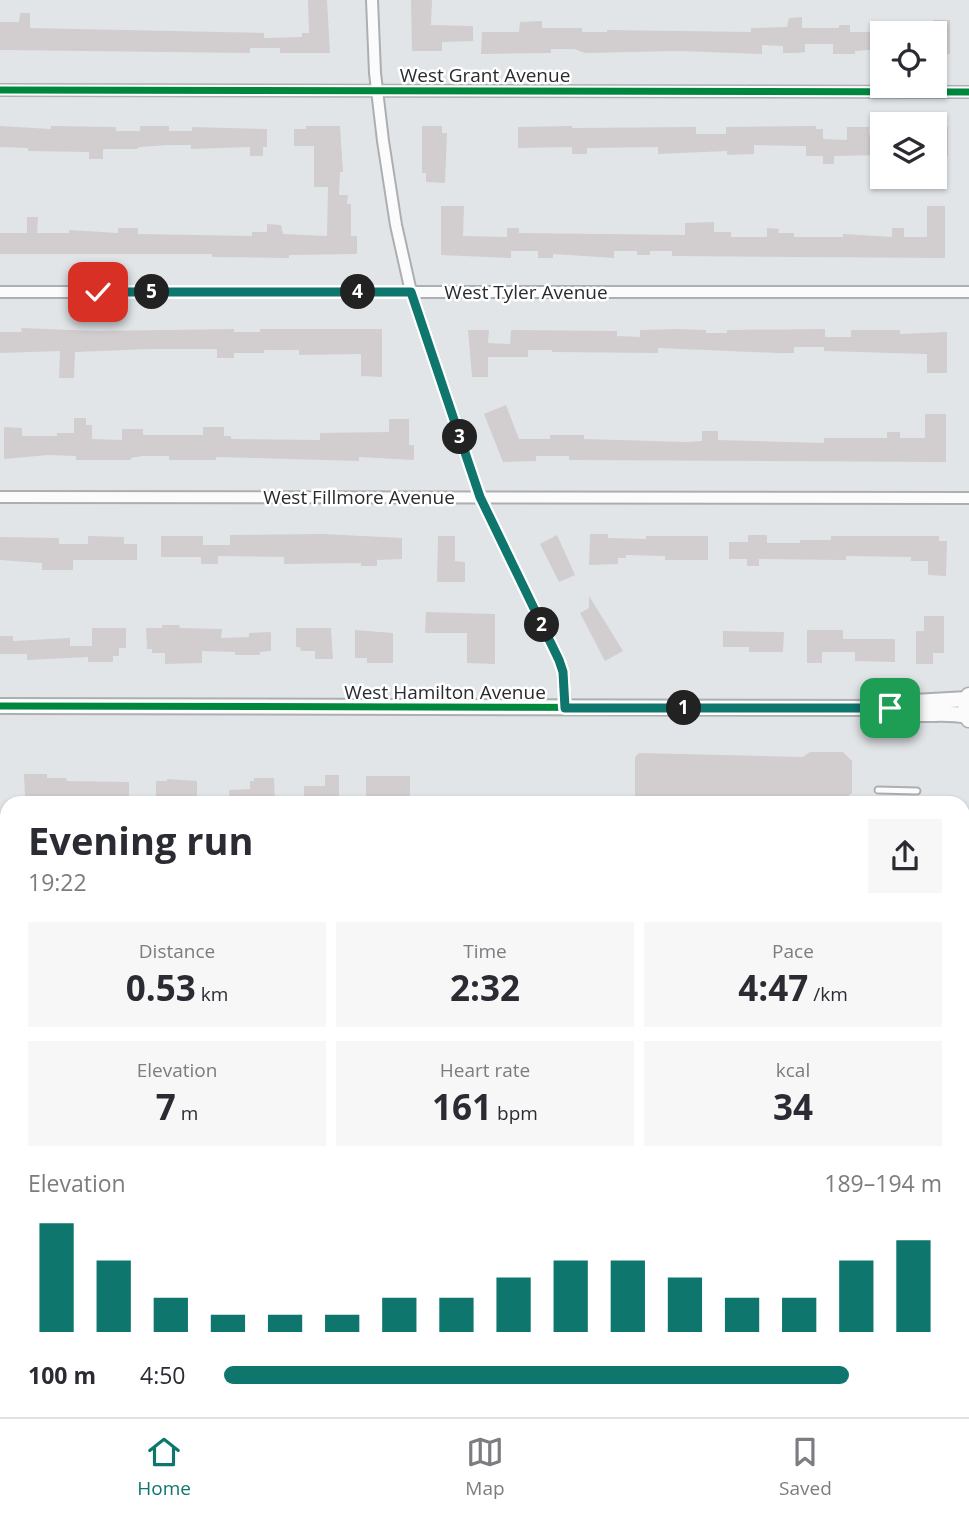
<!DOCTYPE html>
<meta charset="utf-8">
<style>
:root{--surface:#fff;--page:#f7f7f7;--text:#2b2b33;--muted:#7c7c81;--line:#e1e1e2;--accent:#0f766e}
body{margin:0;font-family:"Open Sans",sans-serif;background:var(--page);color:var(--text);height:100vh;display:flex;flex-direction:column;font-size:26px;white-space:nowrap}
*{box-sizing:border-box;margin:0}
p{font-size:23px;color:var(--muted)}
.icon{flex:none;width:38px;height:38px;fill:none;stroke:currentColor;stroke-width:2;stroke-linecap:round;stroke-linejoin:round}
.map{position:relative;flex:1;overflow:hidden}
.details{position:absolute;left:0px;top:796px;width:970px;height:621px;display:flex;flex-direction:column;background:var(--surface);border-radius:21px 21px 0 0;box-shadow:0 2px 5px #0004}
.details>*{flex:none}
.tools{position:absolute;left:870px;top:21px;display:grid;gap:14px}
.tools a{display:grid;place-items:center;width:77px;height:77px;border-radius:0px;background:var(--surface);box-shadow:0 2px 5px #0004;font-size:35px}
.pin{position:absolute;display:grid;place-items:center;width:60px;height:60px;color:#fff;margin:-30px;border-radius:14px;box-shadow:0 4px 10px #0006}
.km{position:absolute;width:35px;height:35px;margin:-18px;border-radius:50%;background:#222;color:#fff;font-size:19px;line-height:35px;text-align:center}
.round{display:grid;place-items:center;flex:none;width:74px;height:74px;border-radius:0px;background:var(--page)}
.overview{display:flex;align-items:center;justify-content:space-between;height:119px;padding:0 28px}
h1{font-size:38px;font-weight:700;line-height:52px}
.metrics{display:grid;grid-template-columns:repeat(3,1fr);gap:10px;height:119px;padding:7px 28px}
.metrics div{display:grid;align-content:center;border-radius:0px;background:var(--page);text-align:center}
.metrics b{font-size:35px;font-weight:700}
.metrics small{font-size:19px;font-weight:400}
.metrics p{font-size:19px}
.chart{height:196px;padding:14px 28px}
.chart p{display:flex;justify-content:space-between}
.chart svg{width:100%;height:126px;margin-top:7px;stroke:var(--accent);stroke-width:6}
ul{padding:0 28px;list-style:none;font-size:23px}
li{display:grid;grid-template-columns:112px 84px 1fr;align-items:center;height:52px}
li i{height:18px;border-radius:9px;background:var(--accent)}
.menu{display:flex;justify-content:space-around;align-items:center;height:98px;border-top:2px solid var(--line);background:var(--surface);font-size:19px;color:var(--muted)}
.menu a{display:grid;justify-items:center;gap:4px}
.menu .active{color:var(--accent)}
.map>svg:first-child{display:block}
.building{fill:#d2cdce}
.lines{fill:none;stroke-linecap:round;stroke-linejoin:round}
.service-casing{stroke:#acaeb0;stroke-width:9}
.minor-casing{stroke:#acaeb0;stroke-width:14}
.tertiary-casing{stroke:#acaeb0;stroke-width:18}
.secondary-casing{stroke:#acaeb0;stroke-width:19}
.service{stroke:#fbfbfc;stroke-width:5}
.minor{stroke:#fbfbfc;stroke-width:10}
.tertiary{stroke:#fbfbfc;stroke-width:14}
.secondary{stroke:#fbfbfc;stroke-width:16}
.cycleway-casing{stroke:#fff;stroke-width:11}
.cycleway{stroke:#00873e;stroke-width:7}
.route-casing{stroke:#fff;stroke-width:14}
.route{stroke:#0f766e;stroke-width:9}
.labels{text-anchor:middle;stroke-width:5;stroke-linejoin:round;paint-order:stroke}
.street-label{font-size:19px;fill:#292b2d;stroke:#fff}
</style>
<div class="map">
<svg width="969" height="1417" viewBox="0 0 969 1417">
<rect width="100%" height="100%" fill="#e2e5e8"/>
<g class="building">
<path d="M 308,0 L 327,0 L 330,53 L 280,53 L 280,48 L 250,48 L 250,53 L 0,50 L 0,22 L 19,22 L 20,13 L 30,13 L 30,28 L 264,33 L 264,38 L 302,37 L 302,33 L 309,33 Z"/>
<path d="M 411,0 L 432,0 L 431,25 L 473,26 L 473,41 L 442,42 L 442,51 L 412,51 Z"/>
<path d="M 802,17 L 802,28 L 839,28 L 839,25 L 850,25 L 850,32 L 882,32 L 882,49 L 855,51 L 855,54 L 833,54 L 833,44 L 805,44 L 805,52 L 797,53 L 783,53 L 783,46 L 762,45 L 762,54 L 679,51 L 585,53 L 574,49 L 551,49 L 551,53 L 481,54 L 482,32 L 519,32 L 520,22 L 542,21 L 542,28 L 582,28 L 582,32 L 607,32 L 607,30 L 751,32 L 751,28 L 787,27 L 789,18 Z"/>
<path d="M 933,20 L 950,20 L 950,54 L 934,54 Z"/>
<path d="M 0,126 L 51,129 L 51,126 L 116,127 L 116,131 L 140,131 L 140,126 L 169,126 L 169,131 L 192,131 L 192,127 L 267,129 L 267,147 L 263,147 L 263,156 L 250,156 L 250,147 L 191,149 L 191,145 L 169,145 L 139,147 L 137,149 L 103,149 L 103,159 L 89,159 L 89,152 L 28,151 L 28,148 L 0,147 Z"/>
<path d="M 306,126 L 340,126 L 343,172 L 340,172 L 339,195 L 348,195 L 347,204 L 351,204 L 351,236 L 357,236 L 357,254 L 289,255 L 289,258 L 212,257 L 212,254 L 0,254 L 0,233 L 27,233 L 27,217 L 38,217 L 37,233 L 69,233 L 69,230 L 118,233 L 118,228 L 138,228 L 138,234 L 252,236 L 252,232 L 267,232 L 267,224 L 281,225 L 283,234 L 327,236 L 328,187 L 314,187 L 314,146 L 294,146 L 294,129 L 306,129 Z"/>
<path d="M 422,126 L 442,126 L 442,133 L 447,133 L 445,183 L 426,182 L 426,173 L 422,173 Z"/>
<path d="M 572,126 L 572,128 L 696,127 L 696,134 L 726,134 L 726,127 L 816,126 L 816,129 L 823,129 L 823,139 L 847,140 L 847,127 L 869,127 L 869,135 L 882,135 L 882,155 L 834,156 L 834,164 L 823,164 L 823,156 L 806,156 L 806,146 L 802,146 L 754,145 L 754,154 L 727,155 L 727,151 L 658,154 L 658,147 L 587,148 L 587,154 L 572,154 L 572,147 L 518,148 L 518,127 Z"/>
<rect x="934" y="127" width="14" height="29"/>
<path d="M 441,206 L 464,206 L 463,236 L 507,237 L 507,228 L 519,228 L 519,233 L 685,235 L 685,223 L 714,222 L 714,232 L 731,232 L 731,237 L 767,237 L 767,228 L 779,229 L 778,233 L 794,233 L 794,237 L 843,237 L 843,234 L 892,237 L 892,228 L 904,228 L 904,237 L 927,237 L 927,206 L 945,206 L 945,258 L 672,256 L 672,251 L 650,251 L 650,255 L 637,255 L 637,251 L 614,251 L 614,258 L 553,254 L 553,258 L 538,258 L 538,251 L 511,251 L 511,258 L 441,255 Z"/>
<path d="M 21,328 L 96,331 L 234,329 L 234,332 L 260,332 L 260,329 L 382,329 L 382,377 L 361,376 L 361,354 L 299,355 L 299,350 L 264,350 L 264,353 L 234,353 L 234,358 L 217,358 L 217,349 L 150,349 L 75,352 L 74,378 L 59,378 L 60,351 L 0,353 L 0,332 L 22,332 Z"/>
<path d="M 677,329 L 706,330 L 706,333 L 727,333 L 727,330 L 825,329 L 825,337 L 851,337 L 851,330 L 900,330 L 900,334 L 947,332 L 947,373 L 927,373 L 927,354 L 824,351 L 824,347 L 794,347 L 794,353 L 778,353 L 658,348 L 658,353 L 552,352 L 552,350 L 528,350 L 528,357 L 488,357 L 488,377 L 472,377 L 468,330 L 489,330 L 488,343 L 510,344 L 511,330 L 617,331 L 617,336 L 640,337 L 640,330 Z"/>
<path d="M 506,405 L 519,439 L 550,439 L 550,435 L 584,435 L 584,439 L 687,442 L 702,441 L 702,431 L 718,431 L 718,440 L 824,443 L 824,438 L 887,438 L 887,432 L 900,432 L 900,438 L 925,438 L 925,414 L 946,414 L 946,462 L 569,460 L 569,456 L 536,456 L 536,461 L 503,462 L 484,414 Z"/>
<path d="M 74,418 L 86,418 L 86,425 L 92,425 L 92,439 L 122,440 L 122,429 L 143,429 L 143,435 L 203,435 L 203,427 L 224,427 L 224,436 L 231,436 L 231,439 L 320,440 L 320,433 L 389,432 L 389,419 L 409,419 L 409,445 L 414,445 L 414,460 L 359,457 L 359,461 L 216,457 L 216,460 L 169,460 L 169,456 L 142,456 L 131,458 L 131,460 L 76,460 L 76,456 L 48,455 L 4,459 L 4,427 L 22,428 L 22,436 L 57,436 L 57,433 L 74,433 Z"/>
<path d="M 323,534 L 402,538 L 402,559 L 377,560 L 377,566 L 361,566 L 361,563 L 284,564 L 284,557 L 218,556 L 218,564 L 201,564 L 201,557 L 161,557 L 161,536 L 203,536 L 203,545 L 230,545 L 230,535 Z"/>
<path d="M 590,534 L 608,534 L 608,538 L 646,539 L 646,536 L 708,536 L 708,560 L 665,560 L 665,556 L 626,555 L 626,558 L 618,558 L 618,564 L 589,565 Z"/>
<path d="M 557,535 L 575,575 L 559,582 L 540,544 Z"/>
<path d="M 748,535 L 767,535 L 767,543 L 800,543 L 800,540 L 831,540 L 831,536 L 939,536 L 939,541 L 947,541 L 946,576 L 928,575 L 928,561 L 911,561 L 911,557 L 846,556 L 846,560 L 759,559 L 759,566 L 747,566 L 747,559 L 729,559 L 729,542 L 748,542 Z"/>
<path d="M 88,536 L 124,537 L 124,544 L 137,544 L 137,560 L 73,560 L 73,570 L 42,570 L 42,563 L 0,560 L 0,537 L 59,538 L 59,544 L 88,544 Z"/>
<path d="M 438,536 L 455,536 L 455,561 L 465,562 L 465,582 L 437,582 Z"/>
<path d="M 589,596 L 623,651 L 605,661 L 580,613 L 589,608 Z"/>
<path d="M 426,612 L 495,614 L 495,664 L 467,663 L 467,633 L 425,633 Z"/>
<path d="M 924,616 L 944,616 L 944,653 L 933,653 L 933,664 L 916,664 L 916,631 L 924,631 Z"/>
<path d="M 162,625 L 179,625 L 180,628 L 222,629 L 221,638 L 249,637 L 249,633 L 271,632 L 271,651 L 260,652 L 260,655 L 235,655 L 235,652 L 202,651 L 202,663 L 165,664 L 165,653 L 152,653 L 152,649 L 147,649 L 146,628 L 162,628 Z"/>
<path d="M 92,628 L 126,628 L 126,648 L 119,648 L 119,656 L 113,656 L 113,662 L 88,662 L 88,657 L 27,660 L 27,654 L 0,654 L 0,636 L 13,636 L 13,641 L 70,638 L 70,646 L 92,646 Z"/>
<path d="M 296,628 L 331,628 L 333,659 L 315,659 L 315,651 L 301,651 L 300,647 L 296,647 Z"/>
<path d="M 355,630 L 393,633 L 393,663 L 367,663 L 367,658 L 355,658 Z"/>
<path d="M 807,630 L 843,630 L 843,639 L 895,639 L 895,662 L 855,661 L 855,652 L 822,652 L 822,663 L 807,663 Z"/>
<path d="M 723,631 L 784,632 L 783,652 L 749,652 L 749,647 L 723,647 Z"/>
<path d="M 810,752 L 843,752 L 852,761 L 852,793 L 846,798 L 846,803 L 635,803 L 635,757 L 639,753 L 803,757 Z"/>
<path d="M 24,774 L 47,774 L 47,778 L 66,778 L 67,781 L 129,782 L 129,799 L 62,797 L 62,803 L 48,803 L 48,797 L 25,797 Z"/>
<path d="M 325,775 L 339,775 L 339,803 L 304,803 L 304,786 L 325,786 Z"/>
<path d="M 366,776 L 410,776 L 410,798 L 366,799 Z"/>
<path d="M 254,778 L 274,778 L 275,803 L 230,803 L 229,790 L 250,789 L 250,781 L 254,781 Z"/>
<path d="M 167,779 L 197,781 L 197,803 L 163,803 L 163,797 L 156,797 L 156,781 L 167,781 Z"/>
</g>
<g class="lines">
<defs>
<path id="service" d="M 878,790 L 917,791"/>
<g id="minor">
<path d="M 372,0 L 375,73 L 383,141 L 396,225 L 411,292 L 480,497 L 559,660 L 563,672 L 565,708"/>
<path d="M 0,90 L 969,92"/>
<path d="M 0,292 L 969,292"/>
<path d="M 0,497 L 969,498"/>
<path d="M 0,1345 L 7,1345"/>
<path d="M 962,1351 L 969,1351"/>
</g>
<g id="tertiary">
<path d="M 0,706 L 890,708 L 914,702 L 967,699"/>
<path d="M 891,709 C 921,719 940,710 967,716"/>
</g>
<path id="secondary" d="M 969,696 L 966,704 L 969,719"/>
</defs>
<use href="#service" class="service-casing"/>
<use href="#minor" class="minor-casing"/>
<use href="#tertiary" class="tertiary-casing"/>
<use href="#secondary" class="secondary-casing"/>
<use href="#service" class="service"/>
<use href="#minor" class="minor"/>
<use href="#tertiary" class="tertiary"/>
<use href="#secondary" class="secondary"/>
<defs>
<g id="cycleway">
<path d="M 0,90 L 969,92"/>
<path d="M 0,706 L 890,708"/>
</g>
</defs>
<use href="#cycleway" class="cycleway-casing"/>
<use href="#cycleway" class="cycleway"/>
</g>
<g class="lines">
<defs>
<path id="route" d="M 98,292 L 411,292 L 480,497 L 559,660 L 563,672 L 565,708 L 890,708"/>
</defs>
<use href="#route" class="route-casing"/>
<use href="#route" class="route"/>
</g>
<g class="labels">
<g class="street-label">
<text x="485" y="82">West Grant Avenue</text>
<text x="526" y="299">West Tyler Avenue</text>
<text x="359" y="504">West Fillmore Avenue</text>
<text x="445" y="699">West Hamilton Avenue</text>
</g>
</g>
</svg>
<div class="tools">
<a><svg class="icon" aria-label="locate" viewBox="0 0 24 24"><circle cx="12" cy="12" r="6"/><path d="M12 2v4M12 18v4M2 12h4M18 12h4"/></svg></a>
<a><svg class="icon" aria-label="layers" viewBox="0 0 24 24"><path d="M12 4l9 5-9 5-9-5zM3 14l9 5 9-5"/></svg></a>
</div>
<div class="pin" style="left:890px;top:708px;background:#1e9e55"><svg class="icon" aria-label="arrive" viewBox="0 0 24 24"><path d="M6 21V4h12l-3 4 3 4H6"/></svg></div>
<div class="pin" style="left:98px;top:292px;background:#d93025"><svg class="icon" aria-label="check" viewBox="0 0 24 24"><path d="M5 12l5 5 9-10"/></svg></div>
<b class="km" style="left:684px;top:708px">1</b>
<b class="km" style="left:542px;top:625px">2</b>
<b class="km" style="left:460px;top:437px">3</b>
<b class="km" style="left:358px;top:292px">4</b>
<b class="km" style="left:152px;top:292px">5</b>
<section class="details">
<div class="overview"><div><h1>Evening run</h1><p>19:22</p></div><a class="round"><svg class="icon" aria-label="share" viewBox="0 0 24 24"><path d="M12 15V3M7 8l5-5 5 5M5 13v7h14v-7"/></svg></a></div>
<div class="metrics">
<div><p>Distance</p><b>0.53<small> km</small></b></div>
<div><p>Time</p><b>2:32</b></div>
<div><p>Pace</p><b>4:47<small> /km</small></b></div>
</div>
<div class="metrics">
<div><p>Elevation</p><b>7<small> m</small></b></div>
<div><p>Heart rate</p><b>161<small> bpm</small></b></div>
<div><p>kcal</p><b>34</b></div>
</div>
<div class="chart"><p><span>Elevation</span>189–194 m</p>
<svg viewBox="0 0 160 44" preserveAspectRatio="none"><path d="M5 44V6M15 44V19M25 44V32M35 44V38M45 44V38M55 44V38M65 44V32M75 44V32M85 44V25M95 44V19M105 44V19M115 44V25M125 44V32M135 44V32M145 44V19M155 44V12"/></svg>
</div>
<ul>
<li><b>100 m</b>4:50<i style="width:87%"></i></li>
</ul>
</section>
</div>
<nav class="menu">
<a class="active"><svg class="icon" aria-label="home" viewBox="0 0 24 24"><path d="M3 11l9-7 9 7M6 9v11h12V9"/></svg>Home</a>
<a><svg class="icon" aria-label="map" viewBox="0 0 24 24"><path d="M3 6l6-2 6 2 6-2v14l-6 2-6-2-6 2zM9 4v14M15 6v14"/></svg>Map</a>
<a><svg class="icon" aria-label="saved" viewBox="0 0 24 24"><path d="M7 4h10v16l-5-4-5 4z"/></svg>Saved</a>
</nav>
